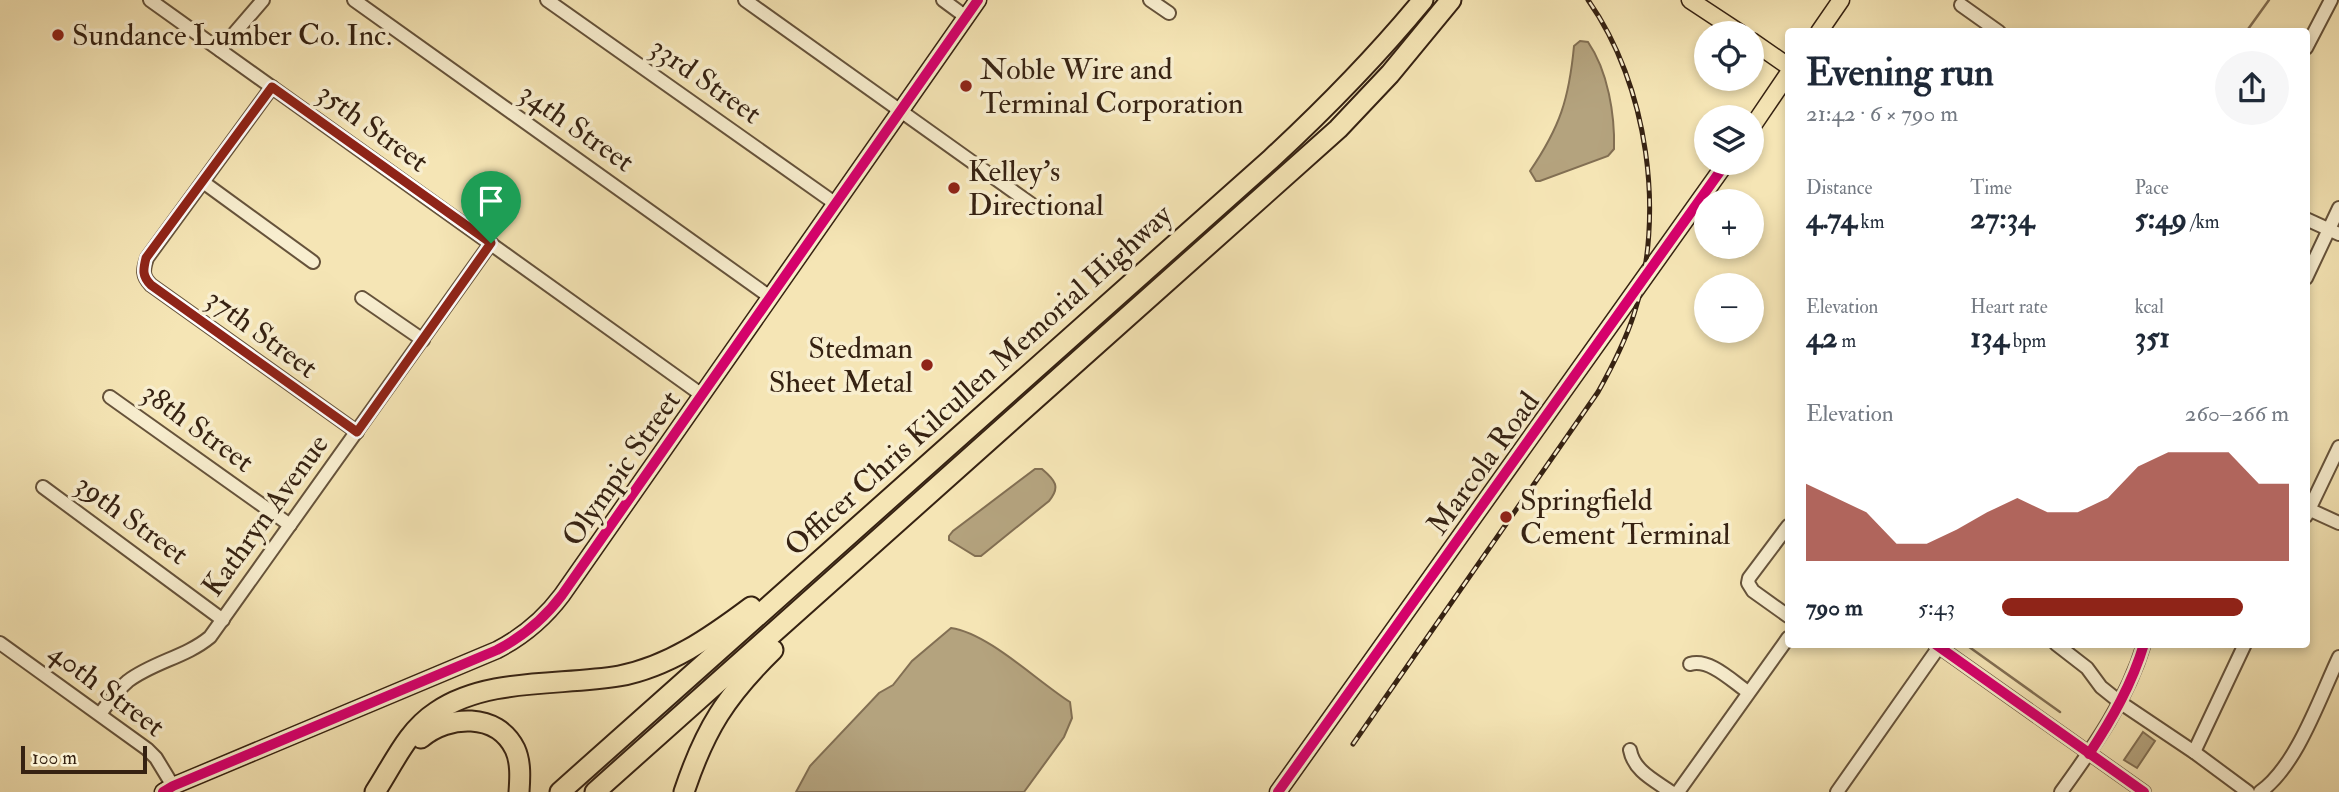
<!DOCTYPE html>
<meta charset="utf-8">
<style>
:root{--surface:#fff;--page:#f6f6f7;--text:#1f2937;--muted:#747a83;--accent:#8f2418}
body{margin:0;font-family:"IM FELL Double Pica",serif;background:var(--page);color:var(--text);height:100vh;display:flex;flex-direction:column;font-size:26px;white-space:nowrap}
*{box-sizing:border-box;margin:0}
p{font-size:23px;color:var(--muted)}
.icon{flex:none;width:38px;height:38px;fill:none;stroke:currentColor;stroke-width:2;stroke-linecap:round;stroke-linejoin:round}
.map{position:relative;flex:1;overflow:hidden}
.sheet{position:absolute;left:1785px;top:28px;width:525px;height:620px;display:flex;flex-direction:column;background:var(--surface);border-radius:7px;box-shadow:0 4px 10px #0003}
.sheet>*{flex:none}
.controls{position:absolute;left:1694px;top:21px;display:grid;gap:14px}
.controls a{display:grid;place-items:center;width:70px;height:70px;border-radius:50%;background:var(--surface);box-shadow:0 4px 10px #0003;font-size:35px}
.scale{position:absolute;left:21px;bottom:18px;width:126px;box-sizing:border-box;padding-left:7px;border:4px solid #362212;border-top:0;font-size:19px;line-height:24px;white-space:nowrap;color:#362212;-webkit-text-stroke:5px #f8eecf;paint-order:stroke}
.pin{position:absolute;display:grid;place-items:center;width:60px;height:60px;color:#fff;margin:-72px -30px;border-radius:50% 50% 50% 0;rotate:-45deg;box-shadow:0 0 7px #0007}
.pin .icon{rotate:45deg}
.round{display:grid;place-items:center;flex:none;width:74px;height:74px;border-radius:37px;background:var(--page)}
.overview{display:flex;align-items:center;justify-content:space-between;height:119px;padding:0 21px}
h1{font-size:38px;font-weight:800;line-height:52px}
.stats{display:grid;grid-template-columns:repeat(3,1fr);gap:10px;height:119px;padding:7px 21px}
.stats div{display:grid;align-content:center}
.stats b{font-size:30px;font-weight:800}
.stats small{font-size:19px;font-weight:400}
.stats p{font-size:19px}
.chart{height:196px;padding:14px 21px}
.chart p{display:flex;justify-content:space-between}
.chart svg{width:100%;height:126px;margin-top:7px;fill:var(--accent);opacity:.7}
ul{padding:0 21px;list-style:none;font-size:23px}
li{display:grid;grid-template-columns:112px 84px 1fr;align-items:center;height:52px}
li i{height:18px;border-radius:9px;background:var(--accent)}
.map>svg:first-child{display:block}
.water{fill:#b4a37e;stroke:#826f53;stroke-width:2}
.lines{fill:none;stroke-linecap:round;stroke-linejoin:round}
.stream{stroke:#826f53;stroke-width:2.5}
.minor-casing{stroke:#66533b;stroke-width:16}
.major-casing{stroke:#362212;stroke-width:19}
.highway-casing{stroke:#362212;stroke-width:23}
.minor{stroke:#f8eecf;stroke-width:12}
.major{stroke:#f5e5b5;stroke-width:16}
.highway{stroke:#f5e5b5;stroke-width:19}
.rail-casing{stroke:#362212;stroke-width:5}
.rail{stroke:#f8eecf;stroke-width:2.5;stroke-dasharray:8;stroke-linecap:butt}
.cycleway-casing{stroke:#f8eecf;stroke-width:15}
.cycleway{stroke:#d6006c;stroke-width:10}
.route-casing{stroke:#fff;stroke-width:14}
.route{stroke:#8f2418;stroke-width:9}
.poi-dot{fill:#8f2418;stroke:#f8eecf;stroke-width:2.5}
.labels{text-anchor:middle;stroke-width:7;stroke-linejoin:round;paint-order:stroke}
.poi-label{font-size:30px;fill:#362212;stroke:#f8eecf;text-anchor:start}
.street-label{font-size:30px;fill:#362212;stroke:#f8eecf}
</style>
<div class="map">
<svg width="2339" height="792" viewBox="0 0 2339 792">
<rect width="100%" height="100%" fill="#f5e5b5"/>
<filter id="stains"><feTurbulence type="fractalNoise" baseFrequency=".00286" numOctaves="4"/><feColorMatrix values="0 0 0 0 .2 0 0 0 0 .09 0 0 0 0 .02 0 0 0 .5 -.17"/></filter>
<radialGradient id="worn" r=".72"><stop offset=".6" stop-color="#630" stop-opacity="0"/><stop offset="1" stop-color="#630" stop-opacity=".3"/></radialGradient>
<g class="water">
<path d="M 1580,41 L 1588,42 C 1608,71 1615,115 1614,149 L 1608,156 L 1540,181 L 1536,181 L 1530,171 C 1560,127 1569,99 1574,46 Z"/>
<path d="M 1035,469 L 1042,469 C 1055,480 1061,487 1049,501 L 981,556 L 975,556 L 949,540 L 949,536 L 953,531 Z"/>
<path d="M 951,628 C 988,633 1037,681 1070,702 L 1072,718 L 1064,737 L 1024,792 L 796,792 L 810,766 L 879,693 L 893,685 L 912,661 Z"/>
<path d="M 2143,732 L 2155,741 L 2137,768 L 2124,760 Z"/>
</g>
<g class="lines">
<g class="stream">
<path d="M 2246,32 L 2269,0"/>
<path d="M 1965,644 L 2060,712"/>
</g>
<defs>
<g id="minor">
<path d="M 150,0 L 702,395"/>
<path d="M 354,0 L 770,297"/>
<path d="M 547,0 L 836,204"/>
<path d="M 745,0 L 1031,204"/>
<path d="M 943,0 L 966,17"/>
<path d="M 1150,0 L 1169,13"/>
<path d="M 1961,5 L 1999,32"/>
<path d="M 2306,48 L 2331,0"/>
<path d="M 220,50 L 263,0"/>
<path d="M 272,87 L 147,258 C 143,270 142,276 151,285 L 357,432"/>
<path d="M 203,182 L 313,262"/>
<path d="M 2306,219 L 2339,234"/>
<path d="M 2306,278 L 2339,208"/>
<path d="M 362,298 L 423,340"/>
<path d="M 110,397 L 290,525"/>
<path d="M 43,487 L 223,620"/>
<path d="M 2306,508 L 2339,523"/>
<path d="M 2306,516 L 2339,447"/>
<path d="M 1788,526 L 1749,578 L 1748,583 L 1753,591 L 1788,616"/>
<path d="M 0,643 L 147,749 L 156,758 L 173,786"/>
<path d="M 1935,644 L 2144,792"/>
<path d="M 2056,644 L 2087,668 L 2101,687 L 2121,703 L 2194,752 L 2248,792"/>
<path d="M 1690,664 C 1710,658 1733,682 1748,692"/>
<path d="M 100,714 C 109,702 117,690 128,681 C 153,662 186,657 210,637 L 491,243"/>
<path d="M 1630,750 C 1634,771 1654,780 1671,792"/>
<path d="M 2194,752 L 2245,644"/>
<path d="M 1678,792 L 1788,638"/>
<path d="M 1837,792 L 1941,644"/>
<path d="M 2061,792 C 2095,745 2127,700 2144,644"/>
<path d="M 2260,792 C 2297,766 2320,697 2339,657"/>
</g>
<g id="major">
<path d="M 1690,0 L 1740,33"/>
<path d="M 1819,32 L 1841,0"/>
<path d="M 1752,41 L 1788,66"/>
<path d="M 1752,127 L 1788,74"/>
<path d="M 163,792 L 173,786 L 497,650 C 524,636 544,619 562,595 L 978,0"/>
<path d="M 1278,792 L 1726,163"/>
</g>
<g id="highway">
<path d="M 421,738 C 448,715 497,712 515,749 C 521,762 520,778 519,792"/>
<path d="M 375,792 C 394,763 407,731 436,712 C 487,677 561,686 619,676 C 668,667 711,637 751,607"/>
<path d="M 560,792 L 1271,159 C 1326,108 1376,57 1423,0"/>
<path d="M 595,792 L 1338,129 L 1390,74 L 1451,0"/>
<path d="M 684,792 C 705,729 726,696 773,650"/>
</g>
</defs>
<use href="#minor" class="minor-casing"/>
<use href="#major" class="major-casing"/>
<use href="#highway" class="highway-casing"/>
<use href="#minor" class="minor"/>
<use href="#major" class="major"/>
<use href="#highway" class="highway"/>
<defs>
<path id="rail" d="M 1353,744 L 1598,392 C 1612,367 1625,342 1634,314 C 1666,215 1648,85 1588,0"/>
</defs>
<use href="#rail" class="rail-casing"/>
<use href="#rail" class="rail"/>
<defs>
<g id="cycleway">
<path d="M 1935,644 L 2144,792"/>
<path d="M 2089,754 C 2112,719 2132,684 2144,644"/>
<path d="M 163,792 L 173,786 L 497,650 C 524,636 544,619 562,595 L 978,0"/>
<path d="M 1278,792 L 1726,163"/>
</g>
</defs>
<use href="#cycleway" class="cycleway-casing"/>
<use href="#cycleway" class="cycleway"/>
</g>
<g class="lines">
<defs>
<path id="route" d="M 272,87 L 491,243 L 357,432 L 151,285 C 142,276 143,270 146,258 Z"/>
</defs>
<use href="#route" class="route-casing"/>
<use href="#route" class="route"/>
</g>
<g class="poi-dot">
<circle cx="58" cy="35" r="7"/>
<circle cx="966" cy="86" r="7"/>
<circle cx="954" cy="188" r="7"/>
<circle cx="927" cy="365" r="7"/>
<circle cx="1506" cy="517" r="7"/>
</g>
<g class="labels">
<g class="poi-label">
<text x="72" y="45">Sundance Lumber Co. Inc.</text>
<text x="980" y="79">Noble Wire and<tspan x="980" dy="34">Terminal Corporation</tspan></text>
<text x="968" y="181">Kelley's<tspan x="968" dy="34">Directional</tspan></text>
<text x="913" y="358" text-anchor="end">Stedman<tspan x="913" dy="34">Sheet Metal</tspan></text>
<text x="1520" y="510">Springfield<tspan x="1520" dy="34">Cement Terminal</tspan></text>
</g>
<g class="street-label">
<text transform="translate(706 80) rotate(35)" y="10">33rd Street</text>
<text transform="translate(373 127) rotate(36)" y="10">35th Street</text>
<text transform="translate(577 127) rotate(35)" y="10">34th Street</text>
<text transform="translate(262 333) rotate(36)" y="10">37th Street</text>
<text transform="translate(978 380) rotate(-42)" y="10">Officer Chris Kilcullen Memorial Highway</text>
<text transform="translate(198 427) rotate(36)" y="10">38th Street</text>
<text transform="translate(1483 463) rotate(-54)" y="10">Marcola Road</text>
<text transform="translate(621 468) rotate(-55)" y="10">Olympic Street</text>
<text transform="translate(265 515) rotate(-54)" y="10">Kathryn Avenue</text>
<text transform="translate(132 519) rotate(36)" y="10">39th Street</text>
<text transform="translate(107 689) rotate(37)" y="10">40th Street</text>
</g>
</g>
<rect width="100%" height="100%" filter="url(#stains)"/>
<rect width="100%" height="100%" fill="url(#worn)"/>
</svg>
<div class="controls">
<a><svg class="icon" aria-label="locate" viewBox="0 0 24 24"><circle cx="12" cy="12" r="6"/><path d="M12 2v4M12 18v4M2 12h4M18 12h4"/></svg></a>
<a><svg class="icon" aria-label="layers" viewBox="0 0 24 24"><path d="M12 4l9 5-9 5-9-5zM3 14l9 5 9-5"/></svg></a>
<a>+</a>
<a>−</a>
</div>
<div class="scale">100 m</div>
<div class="pin" style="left:491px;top:243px;background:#1e9e55"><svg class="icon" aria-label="arrive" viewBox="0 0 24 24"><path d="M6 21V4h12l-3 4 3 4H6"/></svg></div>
<section class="sheet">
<div class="overview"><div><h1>Evening run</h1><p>21:42 · 6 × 790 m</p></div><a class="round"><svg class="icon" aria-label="share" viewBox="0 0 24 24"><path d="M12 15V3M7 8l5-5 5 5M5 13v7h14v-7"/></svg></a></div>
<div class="stats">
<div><p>Distance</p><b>4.74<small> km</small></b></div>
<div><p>Time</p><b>27:34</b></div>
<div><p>Pace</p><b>5:49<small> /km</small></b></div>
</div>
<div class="stats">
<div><p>Elevation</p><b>42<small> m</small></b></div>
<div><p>Heart rate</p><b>134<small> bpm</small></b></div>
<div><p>kcal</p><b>351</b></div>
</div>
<div class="chart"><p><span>Elevation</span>260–266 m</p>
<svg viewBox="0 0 160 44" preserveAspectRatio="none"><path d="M0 44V17L10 22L20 27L30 38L40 38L50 33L60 27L70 22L80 27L90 27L100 22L110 11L120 6L130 6L140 6L150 17L160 17V44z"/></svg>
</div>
<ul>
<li><b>790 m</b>5:43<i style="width:84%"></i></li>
</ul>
</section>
</div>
